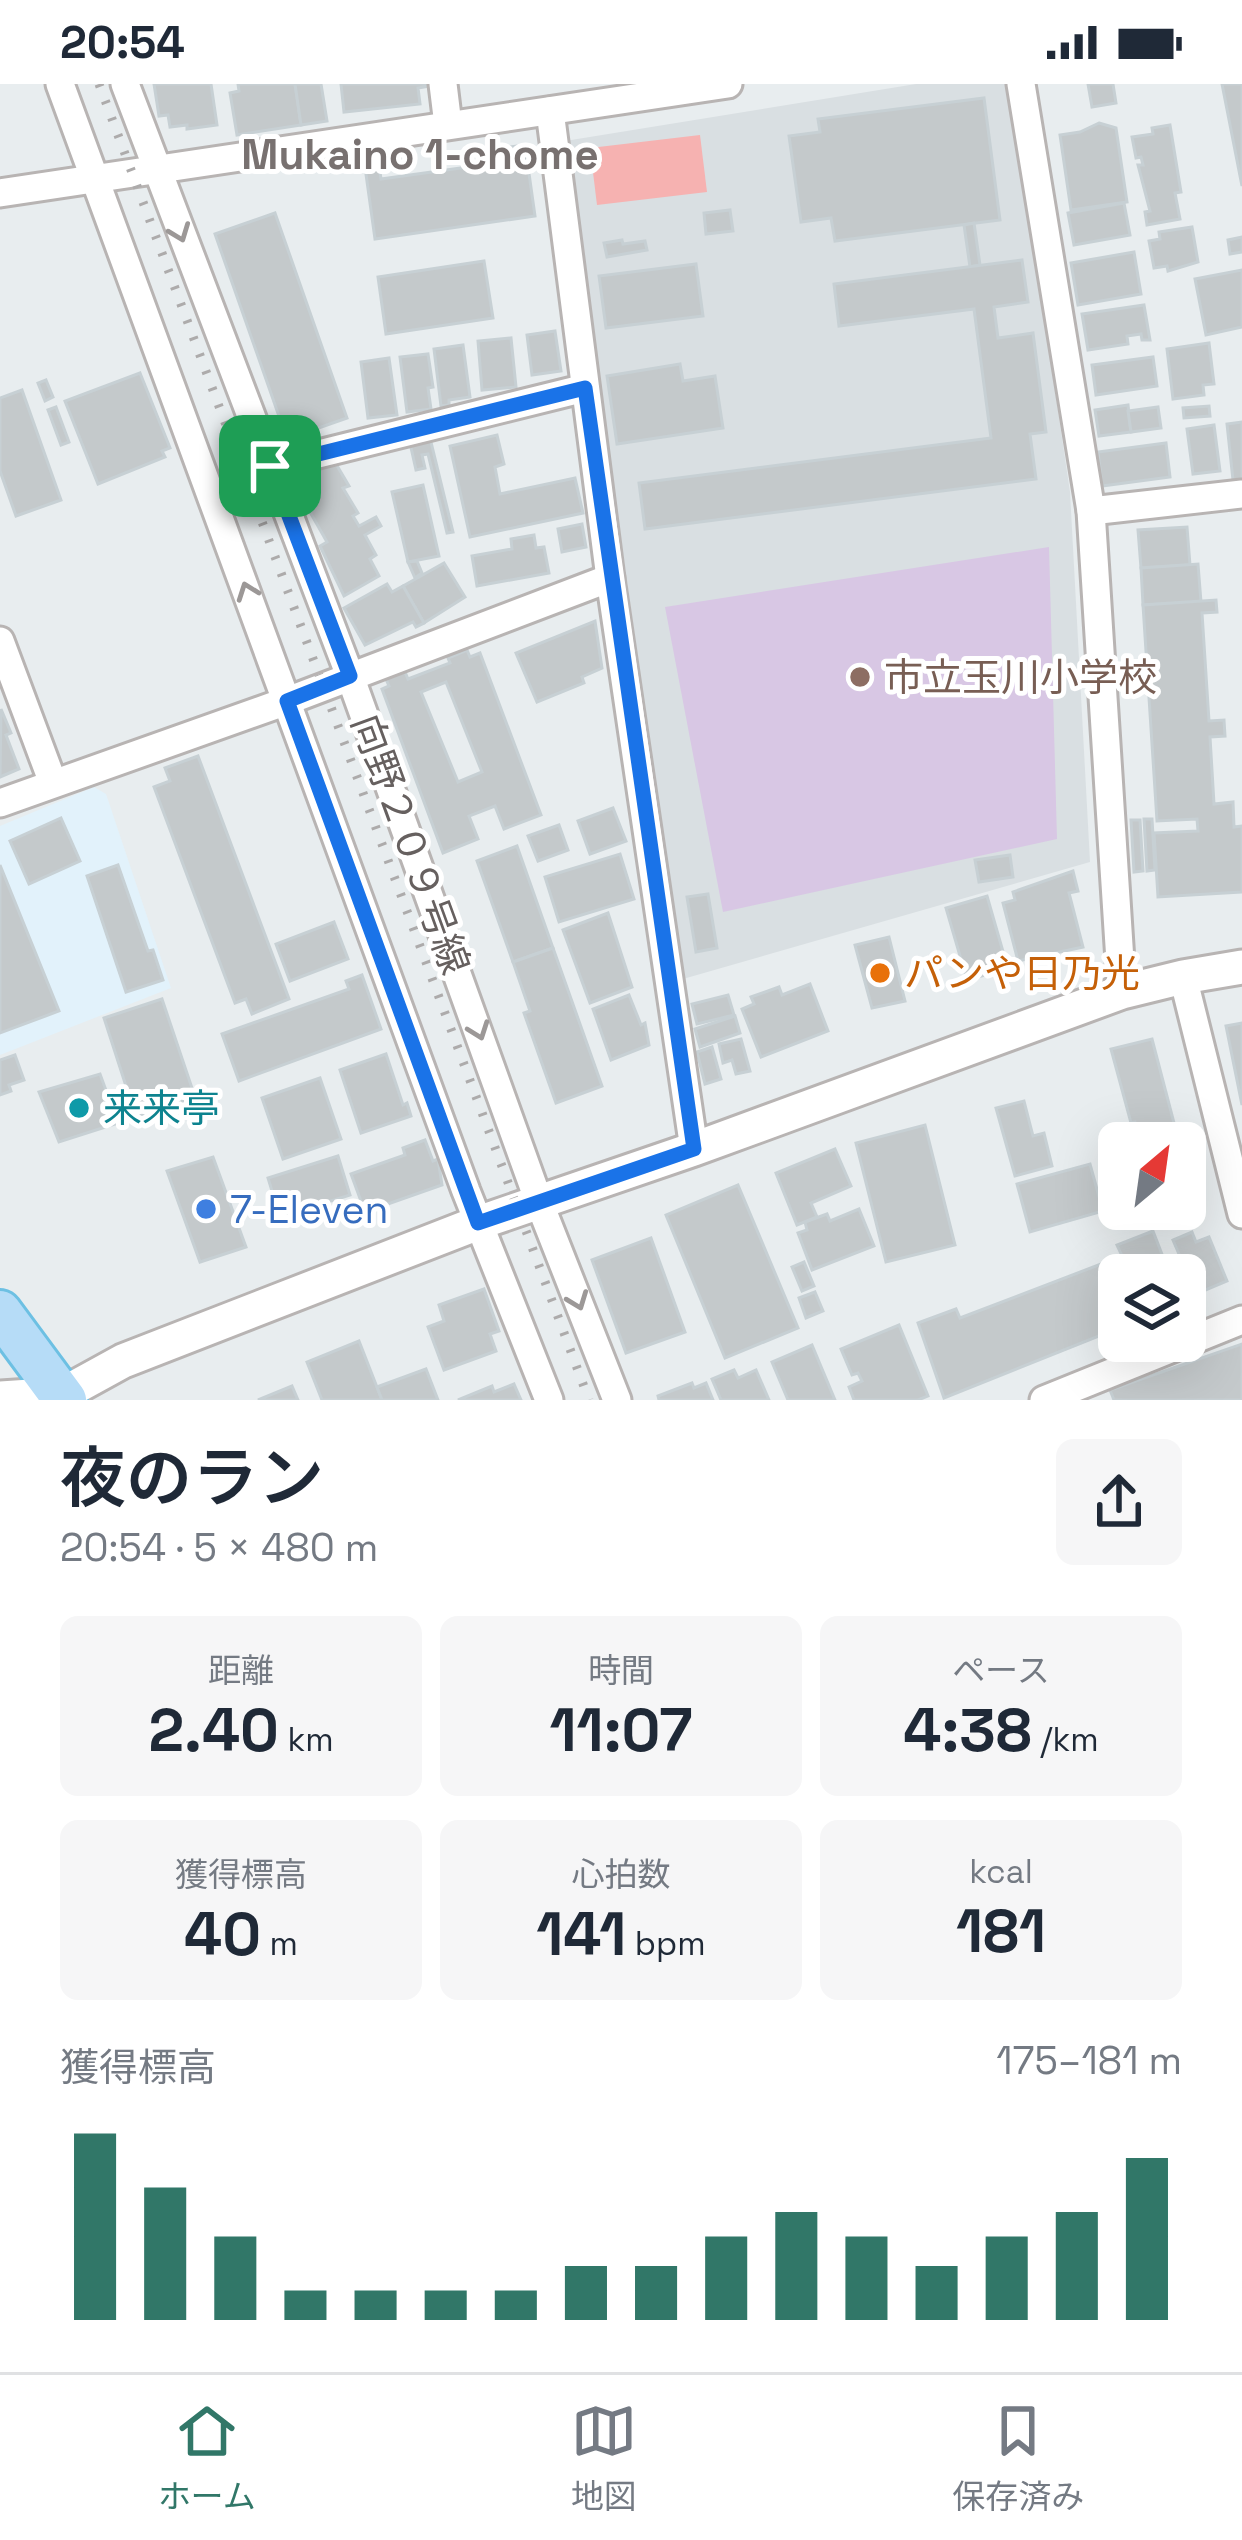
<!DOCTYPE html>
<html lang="ja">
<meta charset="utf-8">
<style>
:root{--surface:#fff;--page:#f6f6f7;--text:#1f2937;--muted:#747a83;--line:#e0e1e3;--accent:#317768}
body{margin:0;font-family:"Space Grotesk","Noto Sans JP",sans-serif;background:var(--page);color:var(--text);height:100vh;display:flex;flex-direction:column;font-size:45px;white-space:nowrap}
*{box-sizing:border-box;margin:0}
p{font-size:39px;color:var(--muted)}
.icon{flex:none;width:66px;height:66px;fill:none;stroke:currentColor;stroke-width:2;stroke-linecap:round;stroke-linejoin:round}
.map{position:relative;height:1316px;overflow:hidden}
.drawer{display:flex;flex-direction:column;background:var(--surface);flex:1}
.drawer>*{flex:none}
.needle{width:78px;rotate:29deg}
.controls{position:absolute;left:1098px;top:1038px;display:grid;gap:24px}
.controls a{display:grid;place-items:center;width:108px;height:108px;border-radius:18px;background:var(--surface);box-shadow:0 12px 48px #0002;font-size:60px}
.pin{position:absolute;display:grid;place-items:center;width:102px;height:102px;color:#fff;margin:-51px;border-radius:24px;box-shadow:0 6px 18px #0006}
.round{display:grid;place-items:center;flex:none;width:126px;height:126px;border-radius:18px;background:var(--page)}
.summary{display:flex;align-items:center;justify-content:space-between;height:204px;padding:0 60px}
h1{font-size:66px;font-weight:600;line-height:90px}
.figures{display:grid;grid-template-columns:repeat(3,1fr);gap:18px;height:204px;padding:12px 60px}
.figures div{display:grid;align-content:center;border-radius:18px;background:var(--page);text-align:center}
.figures b{font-size:60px;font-weight:600}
.figures small{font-size:33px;font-weight:400}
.figures p{font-size:33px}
.chart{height:336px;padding:24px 60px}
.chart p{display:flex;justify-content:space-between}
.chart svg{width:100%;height:216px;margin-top:12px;stroke:var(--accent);stroke-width:6}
.status{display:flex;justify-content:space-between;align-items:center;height:84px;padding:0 60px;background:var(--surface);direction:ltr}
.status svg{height:33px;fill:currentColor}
.dock{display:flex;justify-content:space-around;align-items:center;height:168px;border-top:3px solid var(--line);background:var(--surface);font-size:33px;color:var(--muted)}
.dock a{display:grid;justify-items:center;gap:6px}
.dock .current{color:var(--accent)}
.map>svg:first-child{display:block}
.commercial{fill:#e2f2fb}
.education{fill:#d9dfe2}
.green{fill:#d8c7e4}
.water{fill:#f6b2b1}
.building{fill:#c4c9cb;stroke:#c7d0d4;stroke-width:3;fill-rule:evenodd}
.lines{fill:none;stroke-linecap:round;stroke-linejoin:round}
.minor-casing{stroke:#b8b4b3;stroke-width:33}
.tertiary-casing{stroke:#b8b4b3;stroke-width:39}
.primary-casing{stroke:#6dc0e3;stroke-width:48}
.minor{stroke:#fff;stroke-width:27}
.tertiary{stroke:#fff;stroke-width:33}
.primary{stroke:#b6dcf7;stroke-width:42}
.rail{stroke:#adabab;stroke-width:9;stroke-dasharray:3 15;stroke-linecap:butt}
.oneway{stroke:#9c9897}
.route-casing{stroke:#fff;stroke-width:24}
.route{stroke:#1a73e8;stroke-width:15}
.education-dot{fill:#8d6e63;stroke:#fff;stroke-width:4.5}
.food-dot{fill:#e8710a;stroke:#fff;stroke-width:4.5}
.culture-dot{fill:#0f9aa8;stroke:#fff;stroke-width:4.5}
.shop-dot{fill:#3f7fe0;stroke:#fff;stroke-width:4.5}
.labels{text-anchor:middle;stroke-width:10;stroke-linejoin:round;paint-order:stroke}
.education-label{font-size:39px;fill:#785e54;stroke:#fff;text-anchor:start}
.street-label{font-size:39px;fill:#66605f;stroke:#fff}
.food-label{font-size:39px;fill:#c56008;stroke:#fff;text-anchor:start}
.culture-label{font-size:39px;fill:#0d838f;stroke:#fff;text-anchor:start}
.shop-label{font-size:39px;fill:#366cbe;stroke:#fff;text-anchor:start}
.neighbourhood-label{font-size:42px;font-weight:bold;fill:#787170;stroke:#fff}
</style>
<div class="status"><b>20:54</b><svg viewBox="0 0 49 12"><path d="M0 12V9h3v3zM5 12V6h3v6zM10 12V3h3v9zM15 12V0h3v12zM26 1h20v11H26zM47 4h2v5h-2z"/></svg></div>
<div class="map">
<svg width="1242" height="1316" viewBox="0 0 1242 1316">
<rect width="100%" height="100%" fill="#e8edef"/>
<path class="commercial" d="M 94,703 L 106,710 L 171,904 L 0,971 L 0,742 Z"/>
<path class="education" d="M 916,0 L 1010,0 L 1070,408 L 1090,778 L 683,895 L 565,57 Z"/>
<path class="green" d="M 1049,463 L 1057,755 L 723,828 L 665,523 Z"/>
<path class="water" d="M 700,51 L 707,108 L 597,121 L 590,64 Z"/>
<g class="building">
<path d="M 154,0 L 211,0 L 217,41 L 187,45 L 187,41 L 170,43 L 168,31 L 159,32 Z"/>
<path d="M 238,0 L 295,0 L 301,41 L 237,51 L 230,9 L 239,7 Z"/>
<path d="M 295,0 L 321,0 L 327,37 L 301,41 Z"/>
<path d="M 341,0 L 430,0 L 430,2 L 418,4 L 420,20 L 344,28 Z"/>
<path d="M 1088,0 L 1113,0 L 1116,19 L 1092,23 Z"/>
<path d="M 1222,0 L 1242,0 L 1242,102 Z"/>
<path d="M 984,14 L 1000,136 L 835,157 L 831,134 L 801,138 L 789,52 L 820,48 L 818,35 Z"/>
<path d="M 1099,39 L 1116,44 L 1127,118 L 1071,126 L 1060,51 L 1080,48 Z"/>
<path d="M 1170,41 L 1181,108 L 1175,109 L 1180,135 L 1147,141 L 1145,128 L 1150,127 L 1138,81 L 1143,81 L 1141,73 L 1136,74 L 1132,53 L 1153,50 L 1152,44 Z"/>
<path d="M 525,61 L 535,132 L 375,155 L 365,83 L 379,81 L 381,95 L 504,78 L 502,64 Z"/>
<path d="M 1124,119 L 1130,151 L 1074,161 L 1068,129 Z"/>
<path d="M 730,126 L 733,147 L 706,150 L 704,129 Z"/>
<path d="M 275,129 L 347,334 L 287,355 L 215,150 Z"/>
<path d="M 974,139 L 980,181 L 970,183 L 964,141 Z"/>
<path d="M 1192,143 L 1198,178 L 1168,187 L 1167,182 L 1154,184 L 1149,157 L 1160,155 L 1159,148 Z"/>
<path d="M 1242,153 L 1242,168 L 1230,170 L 1228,156 Z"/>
<path d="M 622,156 L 623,160 L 645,157 L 647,166 L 607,173 L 604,159 Z"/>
<path d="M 1134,168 L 1141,210 L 1078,221 L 1071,179 Z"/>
<path d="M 1022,176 L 1028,218 L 994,223 L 998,254 L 1033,249 L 1046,348 L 1030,350 L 1036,395 L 645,445 L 639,399 L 991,354 L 974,225 L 839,242 L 834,200 Z"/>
<path d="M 484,177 L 493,234 L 386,250 L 378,193 Z"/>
<path d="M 696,180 L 703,232 L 606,244 L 599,192 Z"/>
<path d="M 1242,186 L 1242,243 L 1206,251 L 1195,195 Z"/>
<path d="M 1144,221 L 1150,256 L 1142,256 L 1141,250 L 1127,252 L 1128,260 L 1088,266 L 1082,230 Z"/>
<path d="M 555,247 L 561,287 L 532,291 L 527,251 Z"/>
<path d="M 511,254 L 516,303 L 482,306 L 478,257 Z"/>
<path d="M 1209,259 L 1214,300 L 1203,301 L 1204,311 L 1173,315 L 1167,265 Z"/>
<path d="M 463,261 L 470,313 L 449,316 L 449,321 L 441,322 L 434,265 Z"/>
<path d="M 428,270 L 433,303 L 428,304 L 431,325 L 407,328 L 400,273 Z"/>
<path d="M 1153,273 L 1157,302 L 1096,311 L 1092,281 Z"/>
<path d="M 389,274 L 397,331 L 368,334 L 361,278 Z"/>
<path d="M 680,280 L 683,297 L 715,292 L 723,344 L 617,360 L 607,292 Z"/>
<path d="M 140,289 L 170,364 L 162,367 L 165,373 L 98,400 L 65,317 Z"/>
<path d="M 46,296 L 53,313 L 45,317 L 38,299 Z"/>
<path d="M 22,306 L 61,416 L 16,432 L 0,387 L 0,314 Z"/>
<path d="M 1128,321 L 1131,348 L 1099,352 L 1095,326 Z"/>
<path d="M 1209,322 L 1210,332 L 1184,334 L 1183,324 Z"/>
<path d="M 56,323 L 69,358 L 61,361 L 48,326 Z"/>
<path d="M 1158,323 L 1161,344 L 1131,348 L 1128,327 Z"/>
<path d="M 1242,338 L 1242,395 L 1233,396 L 1227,340 Z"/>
<path d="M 1214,341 L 1220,387 L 1193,390 L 1187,345 Z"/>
<path d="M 497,351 L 504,380 L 495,383 L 500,410 L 575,394 L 583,429 L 470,453 L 450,362 Z"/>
<path d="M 430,354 L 453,448 L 447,449 L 428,370 L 422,371 L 425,384 L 416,386 L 410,359 Z"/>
<path d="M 1166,359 L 1170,393 L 1102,402 L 1098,368 Z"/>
<path d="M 326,379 L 336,380 L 349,402 L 343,404 L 358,429 L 353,432 L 359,442 L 376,433 L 381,442 L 365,451 L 376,471 L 370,475 L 379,492 L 344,512 L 320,462 L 327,458 L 293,398 Z"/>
<path d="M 423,401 L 439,472 L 408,478 L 392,408 Z"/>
<path d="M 582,440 L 586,463 L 562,468 L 558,445 Z"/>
<path d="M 1187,443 L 1190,481 L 1141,484 L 1138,446 Z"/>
<path d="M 534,451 L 536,464 L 544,463 L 549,489 L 477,502 L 472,472 L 512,465 L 511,455 Z"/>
<path d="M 417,477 L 422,489 L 415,494 L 408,478 Z"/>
<path d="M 444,479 L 465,513 L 424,539 L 403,502 Z"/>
<path d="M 1198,480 L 1201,518 L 1143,521 L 1141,484 Z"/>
<path d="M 387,500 L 392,508 L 403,502 L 424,539 L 416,543 L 413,538 L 365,561 L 344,524 Z"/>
<path d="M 1216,516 L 1217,528 L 1202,529 L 1209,637 L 1224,636 L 1225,652 L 1210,653 L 1214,720 L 1233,718 L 1234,743 L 1242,742 L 1242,808 L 1158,813 L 1154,749 L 1198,747 L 1197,735 L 1157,737 L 1143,521 Z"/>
<path d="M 595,537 L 602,584 L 582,593 L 584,599 L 537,618 L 516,569 Z"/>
<path d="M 467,566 L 470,573 L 480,569 L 541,731 L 504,745 L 495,722 L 469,732 L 478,755 L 443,769 L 382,605 L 389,602 L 386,595 L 405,588 L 408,595 L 450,579 L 448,574 ZM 446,598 L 482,688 L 458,698 L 421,608 Z"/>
<path d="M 1,625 L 11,649 L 6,651 L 19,685 L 0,693 Z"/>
<path d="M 198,672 L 289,915 L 252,930 L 246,915 L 235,919 L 154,703 L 170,697 L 165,684 Z"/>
<path d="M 613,724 L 626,757 L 590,770 L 578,737 Z"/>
<path d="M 61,734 L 80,777 L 29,800 L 10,757 Z"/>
<path d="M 1144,735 L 1152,735 L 1155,786 L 1147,787 Z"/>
<path d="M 1131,736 L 1140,736 L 1143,787 L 1134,788 Z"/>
<path d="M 559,741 L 568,766 L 538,777 L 528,752 Z"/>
<path d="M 517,762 L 553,864 L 513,878 L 477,777 Z"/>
<path d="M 620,770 L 634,815 L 559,838 L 545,793 Z"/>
<path d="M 1010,771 L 1013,793 L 979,798 L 975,776 Z"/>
<path d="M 0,781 L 59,927 L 0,949 Z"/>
<path d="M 118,781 L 148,867 L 153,866 L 163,896 L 126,908 L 87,792 Z"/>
<path d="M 1073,787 L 1078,807 L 1069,809 L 1083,863 L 1018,877 L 1003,819 L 1015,816 L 1013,808 Z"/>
<path d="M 708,810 L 717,864 L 696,868 L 687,813 Z"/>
<path d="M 987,812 L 1008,885 L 967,896 L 946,824 Z"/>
<path d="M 608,829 L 632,903 L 590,919 L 563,846 Z"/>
<path d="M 334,838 L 348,875 L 290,897 L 276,860 Z"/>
<path d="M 889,853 L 905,917 L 872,924 L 855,861 Z"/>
<path d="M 553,864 L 602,1002 L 556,1019 L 524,929 L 530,927 L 513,878 Z"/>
<path d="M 362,891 L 381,945 L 239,997 L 222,950 L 349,905 L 346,897 Z"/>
<path d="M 810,900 L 828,947 L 761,973 L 742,925 L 754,920 L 751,913 L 779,903 L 782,911 Z"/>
<path d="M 629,911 L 641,941 L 645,939 L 649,961 L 611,976 L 593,925 Z"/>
<path d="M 728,911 L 734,931 L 697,940 L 692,920 Z"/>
<path d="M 162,915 L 195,1013 L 136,1033 L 104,934 Z"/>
<path d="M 735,932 L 740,949 L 700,963 L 695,945 Z"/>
<path d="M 1242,939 L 1242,1021 L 1226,942 Z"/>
<path d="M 741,955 L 750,987 L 736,990 L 732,976 L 723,979 L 719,960 Z"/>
<path d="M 1152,955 L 1174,1039 L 1158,1043 L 1161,1055 L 1141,1059 L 1135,1038 L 1131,1039 L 1111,965 Z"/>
<path d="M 712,963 L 721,995 L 705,1000 L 697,968 Z"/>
<path d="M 386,970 L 403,1021 L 407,1019 L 411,1032 L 361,1049 L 340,986 Z"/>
<path d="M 15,971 L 24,996 L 9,1001 L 11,1007 L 0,1011 L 0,976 Z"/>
<path d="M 100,990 L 118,1039 L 59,1058 L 39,1008 Z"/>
<path d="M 320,994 L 341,1055 L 283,1075 L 262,1014 Z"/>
<path d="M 1024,1017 L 1033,1052 L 1044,1049 L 1052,1082 L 1015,1092 L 996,1024 Z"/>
<path d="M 925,1041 L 955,1161 L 886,1178 L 856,1059 Z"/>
<path d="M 425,1056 L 433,1077 L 438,1075 L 442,1101 L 365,1128 L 351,1090 L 405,1071 L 403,1064 Z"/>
<path d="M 835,1065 L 851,1102 L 811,1119 L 817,1133 L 797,1141 L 776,1089 Z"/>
<path d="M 338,1072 L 350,1111 L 280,1133 L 268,1094 Z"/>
<path d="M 213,1073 L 246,1163 L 200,1178 L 167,1087 Z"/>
<path d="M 1090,1080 L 1103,1127 L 1030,1148 L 1017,1100 Z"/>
<path d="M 1189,1089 L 1197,1128 L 1181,1131 L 1179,1125 L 1155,1130 L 1154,1125 L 1185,1125 L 1185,1090 Z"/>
<path d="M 738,1101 L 798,1244 L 725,1274 L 666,1131 Z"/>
<path d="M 859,1125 L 874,1162 L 812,1186 L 798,1149 L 807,1146 L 805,1138 L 827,1130 L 830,1137 Z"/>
<path d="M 1153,1147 L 1170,1191 L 1119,1191 L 1119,1244 L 944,1314 L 918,1239 L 956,1225 L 960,1234 L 1122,1172 L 1117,1161 Z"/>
<path d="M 1192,1148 L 1196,1158 L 1209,1153 L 1227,1197 L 1196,1210 L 1173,1156 Z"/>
<path d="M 651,1154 L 685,1248 L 626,1269 L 592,1176 Z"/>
<path d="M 804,1178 L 814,1202 L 802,1207 L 792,1183 Z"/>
<path d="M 484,1205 L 499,1247 L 490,1250 L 496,1267 L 444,1286 L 428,1243 L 444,1237 L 439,1221 Z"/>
<path d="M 815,1208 L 823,1227 L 806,1234 L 799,1214 Z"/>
<path d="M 899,1241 L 928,1312 L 918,1316 L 854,1316 L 849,1303 L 862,1297 L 858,1289 L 852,1291 L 841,1265 Z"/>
<path d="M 359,1257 L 382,1316 L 322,1316 L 307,1278 Z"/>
<path d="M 1242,1260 L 1242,1316 L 1114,1316 L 1110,1306 Z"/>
<path d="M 812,1261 L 835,1316 L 788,1316 L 772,1278 Z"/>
<path d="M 426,1285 L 438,1316 L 382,1316 L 377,1303 Z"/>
<path d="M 734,1286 L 738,1294 L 756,1286 L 769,1316 L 721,1316 L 712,1295 Z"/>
<path d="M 692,1299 L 694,1304 L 706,1299 L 713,1316 L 659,1316 L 658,1312 Z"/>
<path d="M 514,1300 L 521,1316 L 458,1316 L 492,1302 L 494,1308 Z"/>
<path d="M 292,1302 L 298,1316 L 258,1316 Z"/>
</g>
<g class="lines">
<defs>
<g id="minor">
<path d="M 60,0 L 466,1107 L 549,1316"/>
<path d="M 125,0 L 350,592 L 539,1118 L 617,1316"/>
<path d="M 443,0 L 448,41"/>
<path d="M 1021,0 L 1091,427 L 1122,908"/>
<path d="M 550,27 L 610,494 L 694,1065"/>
<path d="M 0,109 L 728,0"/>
<path d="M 270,382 L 585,304"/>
<path d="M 1091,427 L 1242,410"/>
<path d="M 0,557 L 53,699"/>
<path d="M 0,719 L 287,617 L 610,494"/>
<path d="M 1183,893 L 1242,1130"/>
<path d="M 1044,1316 L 1242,1236"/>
</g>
<g id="tertiary">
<path d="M 0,1314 L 60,1310"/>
<path d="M 52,1316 L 123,1277 L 478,1139 L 694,1065 L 1122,908 L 1183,893 L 1242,883"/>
</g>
<path id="primary" d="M 0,1228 L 65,1316"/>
</defs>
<use href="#minor" class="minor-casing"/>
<use href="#tertiary" class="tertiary-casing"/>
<use href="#primary" class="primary-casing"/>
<use href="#minor" class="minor"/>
<use href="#tertiary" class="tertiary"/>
<use href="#primary" class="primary"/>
<path class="rail" d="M 99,0 L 589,1316"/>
</g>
<defs><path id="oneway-chevron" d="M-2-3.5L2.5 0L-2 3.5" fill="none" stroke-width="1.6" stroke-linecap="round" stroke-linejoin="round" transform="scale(3)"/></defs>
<g class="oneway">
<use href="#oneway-chevron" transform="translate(180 149) rotate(69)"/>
<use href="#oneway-chevron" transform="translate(247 507) rotate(-110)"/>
<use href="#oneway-chevron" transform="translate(479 947) rotate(70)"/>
<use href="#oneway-chevron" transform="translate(578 1217) rotate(69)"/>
</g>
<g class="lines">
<defs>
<path id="route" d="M 585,304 L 694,1065 L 478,1139 L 287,617 L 350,592 L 270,382 Z"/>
</defs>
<use href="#route" class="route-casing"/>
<use href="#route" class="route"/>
</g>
<circle class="education-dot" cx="860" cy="593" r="12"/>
<circle class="food-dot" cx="880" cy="889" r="12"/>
<circle class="culture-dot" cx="79" cy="1024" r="12"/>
<circle class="shop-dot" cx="206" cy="1125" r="12"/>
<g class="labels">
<g class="education-label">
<text x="884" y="607">市立玉川小学校</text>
</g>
<g class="street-label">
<text transform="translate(411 760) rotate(70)" y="14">向野２０９号線</text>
</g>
<g class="food-label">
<text x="904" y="903">パンや日乃光</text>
</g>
<g class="culture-label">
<text x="103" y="1038">来来亭</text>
</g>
<g class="shop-label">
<text x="230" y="1139">7-Eleven</text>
</g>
<g class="neighbourhood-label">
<text x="420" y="85">Mukaino 1-chome</text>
</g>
</g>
</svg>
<div class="controls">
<a><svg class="needle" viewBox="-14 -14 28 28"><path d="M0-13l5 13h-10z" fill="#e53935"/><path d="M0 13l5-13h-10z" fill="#747a83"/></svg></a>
<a><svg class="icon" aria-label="layers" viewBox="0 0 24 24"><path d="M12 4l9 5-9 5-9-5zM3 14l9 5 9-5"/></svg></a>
</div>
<div class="pin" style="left:270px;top:382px;background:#1e9e55"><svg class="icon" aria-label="arrive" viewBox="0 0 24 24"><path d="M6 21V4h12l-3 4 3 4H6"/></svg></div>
</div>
<section class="drawer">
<div class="summary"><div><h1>夜のラン</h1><p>20:54 · 5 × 480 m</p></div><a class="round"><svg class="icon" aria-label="share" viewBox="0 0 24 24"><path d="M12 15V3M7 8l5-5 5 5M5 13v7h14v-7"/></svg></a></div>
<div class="figures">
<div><p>距離</p><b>2.40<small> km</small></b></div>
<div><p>時間</p><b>11:07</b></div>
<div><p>ペース</p><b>4:38<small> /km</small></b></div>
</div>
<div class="figures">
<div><p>獲得標高</p><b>40<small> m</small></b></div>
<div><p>心拍数</p><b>141<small> bpm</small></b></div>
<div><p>kcal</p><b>181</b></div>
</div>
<div class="chart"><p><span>獲得標高</span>175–181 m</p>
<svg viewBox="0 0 160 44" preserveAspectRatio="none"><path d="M5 44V6M15 44V17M25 44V27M35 44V38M45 44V38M55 44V38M65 44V38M75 44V33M85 44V33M95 44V27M105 44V22M115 44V27M125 44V33M135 44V27M145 44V22M155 44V11"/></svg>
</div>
</section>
<nav class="dock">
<a class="current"><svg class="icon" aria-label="home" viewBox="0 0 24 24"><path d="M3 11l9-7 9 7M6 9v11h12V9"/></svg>ホーム</a>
<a><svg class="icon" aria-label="map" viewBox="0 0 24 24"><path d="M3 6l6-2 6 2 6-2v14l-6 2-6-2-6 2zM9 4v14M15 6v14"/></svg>地図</a>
<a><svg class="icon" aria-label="saved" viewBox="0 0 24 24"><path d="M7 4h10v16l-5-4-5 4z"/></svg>保存済み</a>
</nav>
